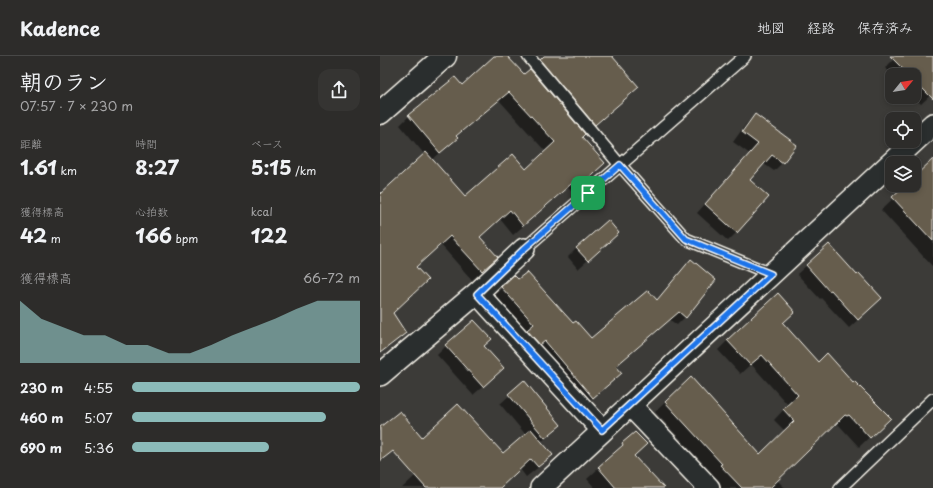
<!DOCTYPE html>
<html lang="ja">
<meta charset="utf-8">
<style>
:root{--surface:#2d2c2a;--page:#353432;--text:#f1f3f6;--muted:#a7a7a8;--line:#484847;--accent:#8bbbb9}
body{margin:0;font-family:"Playpen Sans","Klee One",sans-serif;background:var(--page);color:var(--text);height:100vh;display:flex;flex-direction:column;font-size:15px;white-space:nowrap}
*{box-sizing:border-box;margin:0}
p{font-size:13px;color:var(--muted)}
.icon{flex:none;width:22px;height:22px;fill:none;stroke:currentColor;stroke-width:2;stroke-linecap:round;stroke-linejoin:round}
.map{position:relative;flex:1;overflow:hidden}
.side{display:flex;flex-direction:column;background:var(--surface);width:380px}
.side>*{flex:none}
.needle{width:26px;rotate:60deg}
.tools{position:absolute;left:505px;top:12px;display:grid;gap:8px}
.tools a{display:grid;place-items:center;width:36px;height:36px;border-radius:8px;background:var(--surface);box-shadow:0 2px 6px #0003,0 0 0 1px var(--line);font-size:20px}
.pin{position:absolute;display:grid;place-items:center;width:34px;height:34px;color:#fff;margin:-17px;border-radius:8px;box-shadow:0 2px 6px #0006}
.round{display:grid;place-items:center;flex:none;width:42px;height:42px;border-radius:12px;background:var(--page)}
.head{display:flex;align-items:center;justify-content:space-between;height:68px;padding:0 20px}
h1{font-size:22px;font-weight:700;line-height:30px}
.metrics{display:grid;grid-template-columns:repeat(3,1fr);gap:6px;height:68px;padding:4px 20px}
.metrics div{display:grid;align-content:center}
.metrics b{font-size:20px;font-weight:700}
.metrics small{font-size:11px;font-weight:400}
.metrics p{font-size:11px}
.chart{height:112px;padding:8px 20px}
.chart p{display:flex;justify-content:space-between}
.chart svg{width:100%;height:72px;margin-top:4px;fill:var(--accent);opacity:.7}
ul{padding:0 20px;list-style:none;font-size:13px}
li{display:grid;grid-template-columns:64px 48px 1fr;align-items:center;height:30px}
li i{height:10px;border-radius:5px;background:var(--accent)}
header{display:flex;align-items:center;gap:24px;box-sizing:border-box;height:56px;padding:0 20px;background:var(--surface);border-bottom:1px solid var(--line)}
header strong{font-size:19px}
nav{display:flex;gap:22px;margin-inline-start:auto;font-size:14px}
main{display:flex;flex:1;min-height:0}
.map>svg:first-child{display:block}
.shadow{fill:#0007;fill-rule:evenodd}
.building{fill:#665d4e;stroke:#f4f1e8}
.lines{fill:none;stroke-linecap:round;stroke-linejoin:round}
.service-casing{stroke:#f4f1e8;stroke-width:14}
.minor-casing{stroke:#f4f1e8;stroke-width:24}
.tertiary-casing{stroke:#f4f1e8;stroke-width:25}
.service{stroke:#2a2d2e;stroke-width:11}
.minor{stroke:#2a2d2e;stroke-width:21}
.tertiary{stroke:#2a2d2e;stroke-width:22}
.route-casing{stroke:#fff;stroke-width:8}
.route{stroke:#1a73e8;stroke-width:5}
</style>
<header>
<strong>Kadence</strong>
<nav><a>地図</a><a>経路</a><a>保存済み</a></nav>
</header>
<main>
<section class="side">
<div class="head"><div><h1>朝のラン</h1><p>07:57 · 7 × 230 m</p></div><a class="round"><svg class="icon" aria-label="share" viewBox="0 0 24 24"><path d="M12 15V3M7 8l5-5 5 5M5 13v7h14v-7"/></svg></a></div>
<div class="metrics">
<div><p>距離</p><b>1.61<small> km</small></b></div>
<div><p>時間</p><b>8:27</b></div>
<div><p>ペース</p><b>5:15<small> /km</small></b></div>
</div>
<div class="metrics">
<div><p>獲得標高</p><b>42<small> m</small></b></div>
<div><p>心拍数</p><b>166<small> bpm</small></b></div>
<div><p>kcal</p><b>122</b></div>
</div>
<div class="chart"><p><span>獲得標高</span>66–72 m</p>
<svg viewBox="0 0 160 44" preserveAspectRatio="none"><path d="M0 44V6L10 17L20 22L30 27L40 27L50 33L60 33L70 38L80 38L90 33L100 27L110 22L120 17L130 11L140 6L150 6L160 6V44z"/></svg>
</div>
<ul>
<li><b>230 m</b>4:55<i style="width:100%"></i></li>
<li><b>460 m</b>5:07<i style="width:85%"></i></li>
<li><b>690 m</b>5:36<i style="width:60%"></i></li>
</ul>
</section>
<div class="map">
<svg width="553" height="432" viewBox="0 0 553 432">
<rect width="100%" height="100%" fill="#3c3b38"/>
<filter id="ink" filterUnits="userSpaceOnUse"><feTurbulence type="fractalNoise" baseFrequency=".025" numOctaves="2"/><feDisplacementMap in="SourceGraphic" scale="8" xChannelSelector="R" yChannelSelector="G"/><feConvolveMatrix kernelMatrix="1 2 1 2 8 2 1 2 1" color-interpolation-filters="sRGB"/></filter>
<g filter="url(#ink)">
<g class="shadow">
<path d="M 115,0 L 126,0 L 144,19 L 166,0 L 230,0 L 245,43 L 201,82 L 215,116 L 193,136 L 188,131 L 133,179 L 120,163 L 100,181 L 108,210 L 92,224 L 60,188 L 35,211 L 12,257 L 25,277 L 0,298 L 0,139 L 45,99 L 20,69 L 29,60 L 75,23 L 82,31 ZM 119,44 L 166,96 L 146,114 L 85,141 L 52,104 L 67,91 L 77,82 L 76,81 Z"/>
<path d="M 517,0 L 553,0 L 553,37 L 541,48 L 534,41 L 534,19 L 513,19 L 505,12 Z"/>
<path d="M 375,59 L 403,106 L 394,115 L 384,108 L 369,124 L 357,176 L 348,185 L 317,157 L 370,98 L 353,86 L 366,68 Z"/>
<path d="M 553,105 L 553,209 L 552,210 L 501,154 L 527,129 L 534,129 L 534,122 Z"/>
<path d="M 238,177 L 198,213 L 188,201 L 197,192 Z"/>
<path d="M 449,189 L 492,251 L 469,272 L 441,242 L 440,243 L 417,218 Z"/>
<path d="M 311,204 L 305,261 L 297,269 L 290,264 L 235,311 L 241,317 L 204,349 L 113,240 L 122,232 L 193,269 L 211,283 L 276,245 Z"/>
<path d="M 402,268 L 499,372 L 479,391 L 458,368 L 457,370 L 455,368 L 397,424 L 405,432 L 342,432 L 331,420 L 333,418 L 275,356 L 311,322 L 380,399 L 405,375 L 394,364 L 408,349 L 371,308 L 360,318 L 338,294 L 348,284 Z"/>
<path d="M 66,290 L 103,290 L 114,321 L 93,339 L 57,299 Z"/>
<path d="M 144,326 L 180,369 L 161,386 L 171,399 L 160,410 L 146,421 L 140,413 L 120,432 L 22,432 L 94,366 L 123,398 L 146,379 L 120,348 Z"/>
<path d="M 243,388 L 254,400 L 283,432 L 215,432 L 207,423 L 232,400 Z"/>
</g>
<g class="building">
<path d="M 114,0 L 127,0 L 144,18 L 150,13 L 205,78 L 202,81 L 225,107 L 203,127 L 198,122 L 143,170 L 130,154 L 100,181 L 118,201 L 102,215 L 70,180 L 36,211 L 48,224 L 13,257 L 26,277 L 0,297 L 0,138 L 46,96 L 85,140 L 133,98 L 146,113 L 175,86 L 129,36 L 76,80 L 78,82 L 60,97 L 28,59 L 75,21 L 82,29 Z"/>
<path d="M 164,0 L 232,0 L 259,31 L 215,69 L 160,4 Z"/>
<path d="M 510,0 L 553,0 L 553,43 L 534,24 L 534,19 L 529,19 Z"/>
<path d="M 375,58 L 417,89 L 403,107 L 392,99 L 370,124 L 389,141 L 357,177 L 325,148 L 378,88 L 362,76 Z"/>
<path d="M 553,103 L 553,185 L 512,141 L 525,129 L 534,129 L 534,121 Z"/>
<path d="M 228,164 L 239,177 L 208,205 L 196,192 Z"/>
<path d="M 449,188 L 477,219 L 479,217 L 502,242 L 478,264 L 451,234 L 449,235 L 426,209 Z"/>
<path d="M 311,203 L 336,224 L 306,262 L 299,256 L 236,310 L 242,317 L 213,342 L 165,285 L 160,289 L 147,274 L 154,268 L 121,231 L 134,219 L 138,223 L 147,216 L 193,267 L 196,265 L 211,282 L 268,234 L 277,244 Z"/>
<path d="M 398,237 L 415,256 L 403,267 L 438,306 L 447,297 L 473,326 L 474,325 L 511,362 L 490,382 L 469,359 L 467,360 L 465,359 L 390,432 L 362,432 L 340,409 L 342,408 L 285,346 L 311,321 L 380,398 L 414,365 L 403,353 L 418,339 L 382,299 L 370,309 L 347,284 Z"/>
<path d="M 94,264 L 112,283 L 104,290 L 124,312 L 103,331 L 65,289 Z"/>
<path d="M 144,324 L 181,369 L 165,382 L 128,338 Z"/>
<path d="M 78,348 L 123,397 L 151,373 L 173,399 L 158,411 L 151,403 L 120,432 L 46,432 L 13,395 L 0,405 L 0,371 L 20,355 L 42,381 Z"/>
<path d="M 255,376 L 267,388 L 254,400 L 284,432 L 236,432 L 218,411 L 243,389 L 242,387 Z"/>
</g>
<g class="lines">
<defs>
<g id="service">
<path d="M 148,0 L 240,109 L 306,183 L 391,218"/>
<path d="M 144,193 L 365,0"/>
<path d="M 460,432 L 553,343"/>
</g>
<g id="minor">
<path d="M 97,237 L 222,374"/>
<path d="M 0,319 L 97,237 L 144,193"/>
<path d="M 250,349 L 329,432"/>
<path d="M 161,432 L 553,68"/>
</g>
<path id="tertiary" d="M 0,57 L 65,0"/>
</defs>
<use href="#service" class="service-casing"/>
<use href="#minor" class="minor-casing"/>
<use href="#tertiary" class="tertiary-casing"/>
<use href="#service" class="service"/>
<use href="#minor" class="minor"/>
<use href="#tertiary" class="tertiary"/>
</g>
</g>
<g class="lines" filter="url(#ink)">
<defs>
<path id="route" d="M 240,109 L 306,183 L 391,218 L 222,374 L 97,238 L 144,193 Z"/>
</defs>
<use href="#route" class="route-casing"/>
<use href="#route" class="route"/>
</g>
</svg>
<div class="tools">
<a><svg class="needle" viewBox="-14 -14 28 28"><path d="M0-13l5 13h-10z" fill="#e53935"/><path d="M0 13l5-13h-10z" fill="#a7a7a8"/></svg></a>
<a><svg class="icon" aria-label="locate" viewBox="0 0 24 24"><circle cx="12" cy="12" r="6"/><path d="M12 2v4M12 18v4M2 12h4M18 12h4"/></svg></a>
<a><svg class="icon" aria-label="layers" viewBox="0 0 24 24"><path d="M12 4l9 5-9 5-9-5zM3 14l9 5 9-5"/></svg></a>
</div>
<div class="pin" style="left:208px;top:137px;background:#1e9e55"><svg class="icon" aria-label="arrive" viewBox="0 0 24 24"><path d="M6 21V4h12l-3 4 3 4H6"/></svg></div>
</div>
</main>
